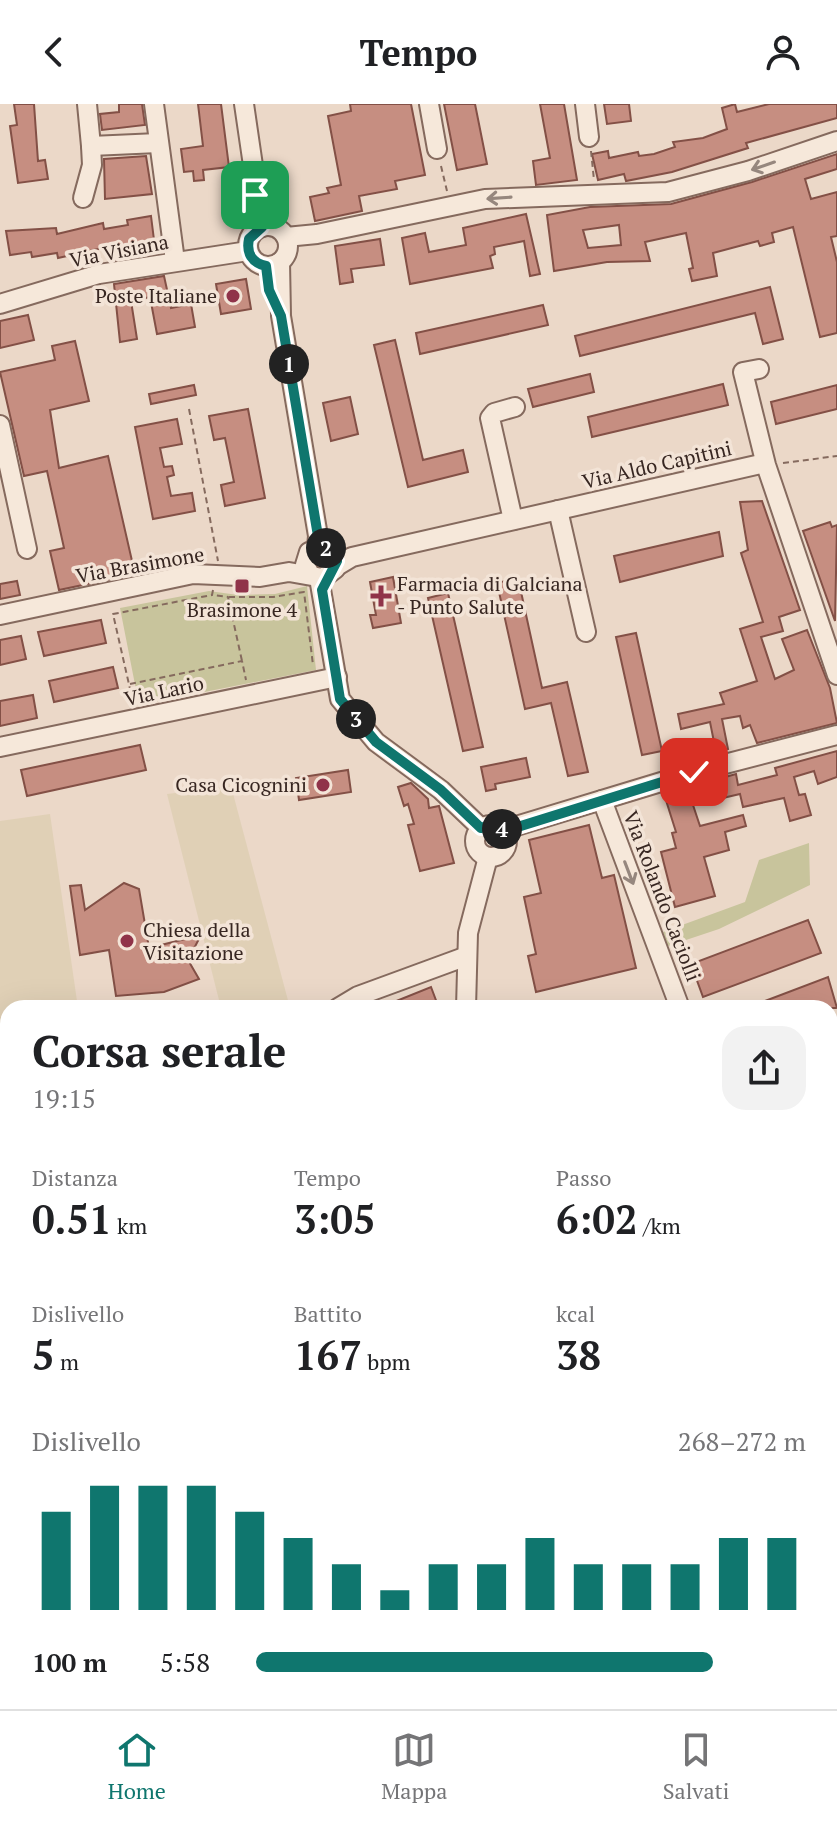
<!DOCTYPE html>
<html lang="it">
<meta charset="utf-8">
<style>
:root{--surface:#fff;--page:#f2f2f2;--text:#202124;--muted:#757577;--line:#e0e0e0;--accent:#0f766e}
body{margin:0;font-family:"PT Serif",serif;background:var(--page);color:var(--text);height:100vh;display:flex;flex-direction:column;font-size:30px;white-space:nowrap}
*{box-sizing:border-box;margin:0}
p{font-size:26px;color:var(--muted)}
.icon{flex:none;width:44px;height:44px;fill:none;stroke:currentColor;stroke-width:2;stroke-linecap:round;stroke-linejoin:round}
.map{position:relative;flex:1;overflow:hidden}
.details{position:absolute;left:0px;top:896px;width:838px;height:710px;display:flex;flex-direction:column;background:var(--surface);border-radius:24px 24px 0 0;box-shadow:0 8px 32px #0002}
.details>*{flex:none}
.pin{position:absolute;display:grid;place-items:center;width:68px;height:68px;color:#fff;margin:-34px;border-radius:16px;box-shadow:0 4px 12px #0006}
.km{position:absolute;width:40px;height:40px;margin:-20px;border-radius:50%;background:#222;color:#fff;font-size:22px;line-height:40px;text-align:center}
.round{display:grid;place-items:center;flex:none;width:84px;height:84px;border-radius:24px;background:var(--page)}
.head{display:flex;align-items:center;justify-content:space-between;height:136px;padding:0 32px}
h1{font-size:44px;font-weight:700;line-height:60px}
.figures{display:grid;grid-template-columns:repeat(3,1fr);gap:12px;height:136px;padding:8px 32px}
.figures div{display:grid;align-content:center}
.figures b{font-size:40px;font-weight:700}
.figures small{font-size:22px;font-weight:400}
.figures p{font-size:22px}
.chart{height:224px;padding:16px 32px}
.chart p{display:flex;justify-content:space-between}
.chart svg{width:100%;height:144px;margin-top:8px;stroke:var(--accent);stroke-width:6}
ul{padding:0 32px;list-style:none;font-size:26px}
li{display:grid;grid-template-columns:128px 96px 1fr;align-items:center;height:60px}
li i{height:20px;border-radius:10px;background:var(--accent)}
header{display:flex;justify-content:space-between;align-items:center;height:104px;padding:0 32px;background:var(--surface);font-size:36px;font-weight:700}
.tabs{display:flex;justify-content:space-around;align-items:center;height:112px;border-top:2px solid var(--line);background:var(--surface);font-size:22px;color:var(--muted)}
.tabs a{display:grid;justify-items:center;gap:4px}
.tabs .selected{color:var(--accent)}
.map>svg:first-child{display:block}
.farmland{fill:#e0d0b6}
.green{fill:#c8c49c}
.building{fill:#c68e81;stroke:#835046;stroke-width:2;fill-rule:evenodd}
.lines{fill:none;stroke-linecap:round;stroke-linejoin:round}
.minor-casing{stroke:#856a5e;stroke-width:22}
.highway-casing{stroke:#543a32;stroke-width:32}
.path{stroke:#856a5e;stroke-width:2;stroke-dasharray:6 4;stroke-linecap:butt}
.minor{stroke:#f6e8da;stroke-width:18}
.highway{stroke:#d38660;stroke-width:28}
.oneway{stroke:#96877e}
.route-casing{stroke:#fff;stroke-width:16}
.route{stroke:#0f766e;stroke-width:10}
.poi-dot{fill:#903349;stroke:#f3e4d7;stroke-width:3}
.labels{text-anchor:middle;stroke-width:7;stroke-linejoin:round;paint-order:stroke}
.street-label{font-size:20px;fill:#372621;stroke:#f3e4d7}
.poi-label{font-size:20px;fill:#372621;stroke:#f3e4d7;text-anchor:end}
</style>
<header><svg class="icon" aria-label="back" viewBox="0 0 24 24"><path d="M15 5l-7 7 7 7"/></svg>Tempo<svg class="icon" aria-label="person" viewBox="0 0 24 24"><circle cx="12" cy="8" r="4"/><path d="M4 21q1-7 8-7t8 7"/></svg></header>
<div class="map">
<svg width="837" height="1605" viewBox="0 0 837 1605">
<rect width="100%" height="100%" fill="#ebd8c8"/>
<g class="farmland">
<path d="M 231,682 L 290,904 L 221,904 L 167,690 Z"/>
<path d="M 50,710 L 78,904 L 8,904 L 8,1070 L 0,1074 L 0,717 Z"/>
<path d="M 8,1532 L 8,1598 L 43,1598 L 46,1605 L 0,1605 L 0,1537 Z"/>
</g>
<g class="green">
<path d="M 307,482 L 316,566 L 139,601 L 120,504 L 209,487 L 238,491 L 275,490 Z"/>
<path d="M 809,739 L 810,781 L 719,825 L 668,842 L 663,828 L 745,798 L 759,756 Z"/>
</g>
<g class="building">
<path d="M 14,0 L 34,0 L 38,57 L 45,56 L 48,75 L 18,79 L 10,22 L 17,21 Z"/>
<path d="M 119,0 L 142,0 L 145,21 L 102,26 L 100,10 L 119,8 Z"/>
<path d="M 198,0 L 221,0 L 229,63 L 203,66 L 204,76 L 194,77 L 193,67 L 184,68 L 181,45 L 203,42 Z"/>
<path d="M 350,0 L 411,0 L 425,71 L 395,77 L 397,85 L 359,92 L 362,107 L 315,117 L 310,93 L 329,89 L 327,84 L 341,81 L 328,12 L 351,7 Z"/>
<path d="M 444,0 L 475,0 L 487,60 L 457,66 Z"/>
<path d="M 540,0 L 564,0 L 577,76 L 536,81 L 533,57 L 550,54 Z"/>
<path d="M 604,0 L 629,0 L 631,17 L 607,20 Z"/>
<path d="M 735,0 L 737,8 L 769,0 L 837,0 L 837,14 L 746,39 L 748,44 L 672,68 L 626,77 L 624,70 L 598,76 L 592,50 L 608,47 L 609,54 L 638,48 L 639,52 L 654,50 L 675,43 L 673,38 L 703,34 L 727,25 L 722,4 Z"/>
<path d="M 837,50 L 837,65 L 805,75 L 811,95 L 837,88 L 837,132 L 831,133 L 837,158 L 837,229 L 820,233 L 793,123 L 772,129 L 774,138 L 760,142 L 758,137 L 713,149 L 717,172 L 692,177 L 689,165 L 693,164 L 686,129 L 645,138 L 650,157 L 607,158 L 554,167 L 547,111 L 590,103 L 671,100 L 752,78 ZM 619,121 L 621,141 L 588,144 L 583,126 Z"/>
<path d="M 146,52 L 152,90 L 105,95 L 104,55 Z"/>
<path d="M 526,110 L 540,170 L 530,172 L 524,137 L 494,143 L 495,150 L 490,152 L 493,164 L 410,180 L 402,134 L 425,129 L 429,148 L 466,141 L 463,124 Z"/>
<path d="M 151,112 L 154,136 L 129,140 L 130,143 L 104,147 L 103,144 L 58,154 L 57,149 L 32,153 L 31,148 L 10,151 L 6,127 L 56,124 L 57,130 L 103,119 L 104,125 L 128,121 L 127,116 Z"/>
<path d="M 380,135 L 384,161 L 351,165 L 353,178 L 340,180 L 335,142 Z"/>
<path d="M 164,172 L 171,204 L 191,200 L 195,223 L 157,230 L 150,193 L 131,197 L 137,235 L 120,238 L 114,180 Z"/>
<path d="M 246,175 L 251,205 L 221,210 L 216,180 Z"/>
<path d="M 770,183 L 783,235 L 763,240 L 755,209 L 580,252 L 575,232 Z"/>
<path d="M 543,201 L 548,221 L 420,250 L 416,229 Z"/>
<path d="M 28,211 L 34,236 L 0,244 L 0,217 Z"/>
<path d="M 395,236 L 423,356 L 463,346 L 468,368 L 408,383 L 374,241 Z"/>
<path d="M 75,237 L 89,297 L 50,306 L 59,364 L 108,352 L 135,470 L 59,486 L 50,447 L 64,444 L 47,367 L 24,372 L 0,268 L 55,256 L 52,242 Z"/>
<path d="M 590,270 L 594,288 L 533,303 L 528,285 Z"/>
<path d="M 723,280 L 728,301 L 592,333 L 588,313 Z"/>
<path d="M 194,281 L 196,291 L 151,300 L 149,290 Z"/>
<path d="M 837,281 L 837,305 L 776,320 L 771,298 Z"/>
<path d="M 350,293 L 358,330 L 331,337 L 323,299 Z"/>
<path d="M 248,305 L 265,394 L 225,402 L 221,381 L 234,378 L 225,334 L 214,336 L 209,312 Z"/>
<path d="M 177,315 L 182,340 L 160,344 L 164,363 L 172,362 L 174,371 L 167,373 L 171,392 L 192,389 L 195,407 L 153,415 L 135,323 Z"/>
<path d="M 762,397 L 800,506 L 779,513 L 783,527 L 761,533 L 775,575 L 794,566 L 782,535 L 807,526 L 830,584 L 837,619 L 757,639 L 750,621 L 743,624 L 740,612 L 722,615 L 728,645 L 716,648 L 710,618 L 681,625 L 678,610 L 724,600 L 720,589 L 757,577 L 740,525 L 763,518 L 741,449 L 748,446 L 740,398 Z"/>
<path d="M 830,418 L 832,423 L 837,421 L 835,517 L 803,427 Z"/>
<path d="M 719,428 L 723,452 L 620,478 L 614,452 Z"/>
<path d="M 393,473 L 401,519 L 373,524 L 370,511 L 376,511 L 370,478 Z"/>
<path d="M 518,474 L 542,584 L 567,578 L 588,668 L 568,672 L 551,599 L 525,605 L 497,479 Z"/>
<path d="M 17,477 L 20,491 L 0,495 L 0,480 Z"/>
<path d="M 448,489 L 483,643 L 463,647 L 428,494 Z"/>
<path d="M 101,516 L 106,539 L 44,552 L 38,528 Z"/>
<path d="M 636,529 L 662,647 L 642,651 L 616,533 Z"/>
<path d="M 21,532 L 26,555 L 0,561 L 0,536 Z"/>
<path d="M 113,563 L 118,584 L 54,598 L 49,577 Z"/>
<path d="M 33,591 L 37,614 L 0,622 L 0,597 Z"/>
<path d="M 140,641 L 146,666 L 27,692 L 21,666 Z"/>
<path d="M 837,647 L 837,673 L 818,680 L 814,667 L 794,673 L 799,691 L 805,690 L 811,711 L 790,717 L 784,694 L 743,703 L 740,690 L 693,701 L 700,722 L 743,711 L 746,722 L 725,728 L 729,746 L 704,753 L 715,792 L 675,803 L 661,748 L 676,744 L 672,729 L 676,728 L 664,690 L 736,670 L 738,681 L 777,671 L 775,664 Z"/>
<path d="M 526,654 L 530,673 L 495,680 L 496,685 L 486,687 L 481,663 Z"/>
<path d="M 348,666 L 351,688 L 299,696 L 296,674 Z"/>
<path d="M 411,679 L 428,695 L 429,704 L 439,702 L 454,759 L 420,767 L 408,721 L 414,720 L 408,700 L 404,702 L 398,683 Z"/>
<path d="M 589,721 L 602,774 L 614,771 L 636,864 L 536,888 L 528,852 L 536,850 L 524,793 L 541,789 L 529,736 Z"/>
<path d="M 124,779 L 139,785 L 149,844 L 201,831 L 188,856 L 199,875 L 164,888 L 116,892 L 109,846 L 80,851 L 70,782 L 81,781 L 85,806 Z"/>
<path d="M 808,816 L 821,849 L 703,893 L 691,860 Z"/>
<path d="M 828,873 L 837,904 L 749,904 L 749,903 Z"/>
<path d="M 431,883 L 437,899 L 425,904 L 379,904 Z"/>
</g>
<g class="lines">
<defs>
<g id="minor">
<path d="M 87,0 L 91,42 L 158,39"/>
<path d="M 154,0 L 175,157"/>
<path d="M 244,0 L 262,123"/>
<path d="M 429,0 L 437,45"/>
<path d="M 585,0 L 589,33"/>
<path d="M 83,94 L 92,61 L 91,42"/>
<circle cx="268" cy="142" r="20"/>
<path d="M 286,133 L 317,130 L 485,95 L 668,88 L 748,67 L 837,37"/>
<path d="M 280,158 L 281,212 L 318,432 L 317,443"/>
<path d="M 0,200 L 99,170 L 248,147"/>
<path d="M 759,265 L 743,268 L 766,361 L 837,571"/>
<path d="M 0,321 L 27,445"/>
<path d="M 558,406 L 586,528"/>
<path d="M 513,416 L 490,314 L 494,309 L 515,303"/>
<path d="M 337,462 L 352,453 L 765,359"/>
<path d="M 319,474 L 340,595 L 376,638 L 441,686 L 481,724"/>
<path d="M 0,511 L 193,470 L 260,473 L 289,468 L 323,474 L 335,465 L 333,448 L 321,443 L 309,448 L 305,461 L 310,470"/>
<path d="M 0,643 L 337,573"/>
<path d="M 602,696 L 680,904"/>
<circle cx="491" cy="737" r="16"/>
<path d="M 503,726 L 694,668 L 837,631"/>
<path d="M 338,904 L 358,892 L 467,852"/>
<path d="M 466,904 L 468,829 L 488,753"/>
<path d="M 0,1092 L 8,1088"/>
<path d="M 830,1161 L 837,1157"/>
<path d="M 415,1603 L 435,1598"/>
<path d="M 278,1605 L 285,1598"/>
<path d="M 815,1605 L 826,1598"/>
</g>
<path id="highway" d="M 833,1605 L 837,1602"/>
</defs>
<use href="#minor" class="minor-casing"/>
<use href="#highway" class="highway-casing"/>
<g class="path">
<path d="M 591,47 L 594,76"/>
<path d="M 441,62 L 447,87"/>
<path d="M 189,305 L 218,457"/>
<path d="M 783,359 L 837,352"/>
<path d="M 213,486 L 212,491 L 228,493 L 242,557"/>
<path d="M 229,493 L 273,493 L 304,488 L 313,561"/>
<path d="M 130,580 L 242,557 L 246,576"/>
<path d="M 133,598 L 113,510 L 212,491"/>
</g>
<use href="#minor" class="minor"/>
<use href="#highway" class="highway"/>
</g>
<defs><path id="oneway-shaft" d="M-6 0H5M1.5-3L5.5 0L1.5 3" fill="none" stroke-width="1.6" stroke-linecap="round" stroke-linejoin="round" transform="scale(2)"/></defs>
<g class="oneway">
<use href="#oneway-shaft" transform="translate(763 62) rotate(161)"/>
<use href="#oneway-shaft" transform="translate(499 94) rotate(176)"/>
<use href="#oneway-shaft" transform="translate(629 769) rotate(69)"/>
</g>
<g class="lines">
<defs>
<path id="route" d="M 255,91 L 262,123 L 249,135 C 246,149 252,159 266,162 L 269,186 L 281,212 L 318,432 L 337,457 L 322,486 L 340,595 L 376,638 L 441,686 L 481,724 L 490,721 L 508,726 L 694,668"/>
</defs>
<use href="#route" class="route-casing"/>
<use href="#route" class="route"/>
</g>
<g class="poi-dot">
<circle cx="233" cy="192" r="8"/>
<rect x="234" y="474" width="16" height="16" rx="4"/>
<path d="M377 480h8v8h8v8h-8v8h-8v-8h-8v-8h8z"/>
<circle cx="323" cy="681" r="8"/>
<circle cx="127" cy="837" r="8"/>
</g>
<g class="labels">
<g class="street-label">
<text transform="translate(119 147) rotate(-11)" y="7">Via Visiana</text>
<text transform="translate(657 361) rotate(-13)" y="7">Via Aldo Capitini</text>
<text transform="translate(140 461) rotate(-10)" y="7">Via Brasimone</text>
<text transform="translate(164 587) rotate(-12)" y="7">Via Lario</text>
<text transform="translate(662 792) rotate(69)" y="7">Via Rolando Caciolli</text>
</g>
<g class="poi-label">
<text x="217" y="199">Poste Italiane</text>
<text x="397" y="487" text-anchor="start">Farmacia di Galciana<tspan x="397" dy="23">- Punto Salute</tspan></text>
<text x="242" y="513" text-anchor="middle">Brasimone 4</text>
<text x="307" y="688">Casa Cicognini</text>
<text x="143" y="833" text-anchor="start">Chiesa della<tspan x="143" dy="23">Visitazione</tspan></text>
</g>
</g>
</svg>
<div class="pin" style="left:255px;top:91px;background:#1e9e55"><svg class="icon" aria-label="arrive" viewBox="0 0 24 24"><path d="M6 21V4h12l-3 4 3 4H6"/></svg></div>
<div class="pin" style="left:694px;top:668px;background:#d93025"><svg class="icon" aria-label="check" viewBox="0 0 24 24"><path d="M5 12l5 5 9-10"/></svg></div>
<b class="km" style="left:289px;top:260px">1</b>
<b class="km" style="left:326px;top:444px">2</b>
<b class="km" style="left:356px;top:615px">3</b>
<b class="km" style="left:502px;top:725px">4</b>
<section class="details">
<div class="head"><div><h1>Corsa serale</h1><p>19:15</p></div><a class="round"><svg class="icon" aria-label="share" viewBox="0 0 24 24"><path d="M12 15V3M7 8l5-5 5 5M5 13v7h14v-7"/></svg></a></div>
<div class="figures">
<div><p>Distanza</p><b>0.51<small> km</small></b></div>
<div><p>Tempo</p><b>3:05</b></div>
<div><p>Passo</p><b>6:02<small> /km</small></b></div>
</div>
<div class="figures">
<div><p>Dislivello</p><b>5<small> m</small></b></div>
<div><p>Battito</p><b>167<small> bpm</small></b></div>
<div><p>kcal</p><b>38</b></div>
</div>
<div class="chart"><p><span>Dislivello</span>268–272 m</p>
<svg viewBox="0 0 160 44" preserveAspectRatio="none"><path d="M5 44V14M15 44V6M25 44V6M35 44V6M45 44V14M55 44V22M65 44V30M75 44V38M85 44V30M95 44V30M105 44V22M115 44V30M125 44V30M135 44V30M145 44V22M155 44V22"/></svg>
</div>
<ul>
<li><b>100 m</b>5:58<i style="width:83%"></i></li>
</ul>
</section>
</div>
<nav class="tabs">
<a class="selected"><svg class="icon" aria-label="home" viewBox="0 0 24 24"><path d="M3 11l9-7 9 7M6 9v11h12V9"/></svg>Home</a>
<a><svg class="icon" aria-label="map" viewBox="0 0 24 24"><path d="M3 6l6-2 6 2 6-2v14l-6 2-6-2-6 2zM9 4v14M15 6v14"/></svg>Mappa</a>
<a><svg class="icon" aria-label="saved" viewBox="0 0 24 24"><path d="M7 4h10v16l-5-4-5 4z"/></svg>Salvati</a>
</nav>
